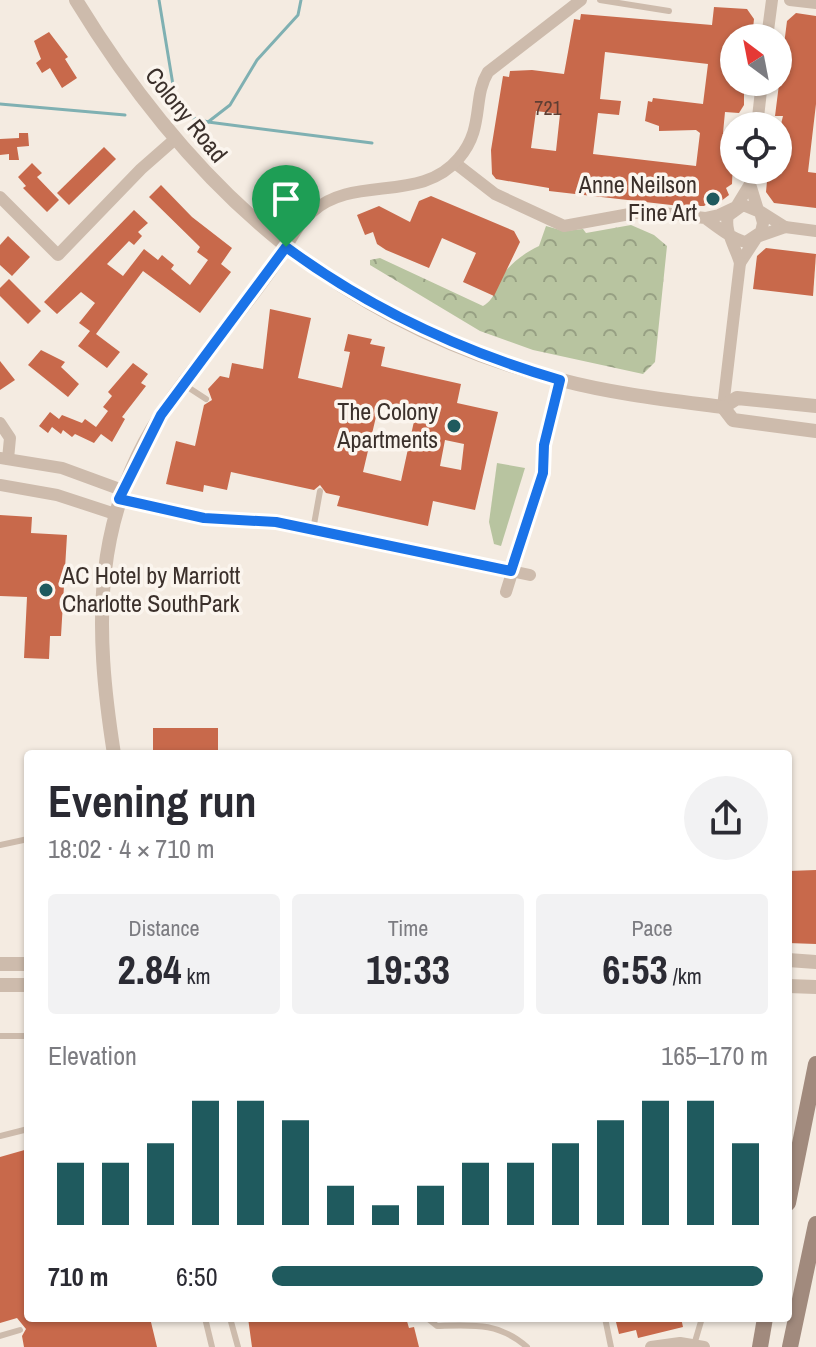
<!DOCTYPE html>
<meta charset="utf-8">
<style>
:root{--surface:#fff;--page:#f2f2f3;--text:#2b2b33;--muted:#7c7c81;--accent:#1f5a5e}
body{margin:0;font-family:"Archivo Narrow",sans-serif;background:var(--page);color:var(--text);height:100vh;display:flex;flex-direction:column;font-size:30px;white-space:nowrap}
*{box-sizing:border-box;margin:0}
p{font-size:26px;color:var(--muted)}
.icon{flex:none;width:44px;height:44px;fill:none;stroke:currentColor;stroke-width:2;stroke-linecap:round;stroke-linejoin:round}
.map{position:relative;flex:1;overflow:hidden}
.details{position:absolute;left:24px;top:750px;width:768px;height:572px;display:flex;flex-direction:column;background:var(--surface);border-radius:8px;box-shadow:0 2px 6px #0004}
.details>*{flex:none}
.needle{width:52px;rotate:328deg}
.buttons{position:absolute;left:720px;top:24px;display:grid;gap:16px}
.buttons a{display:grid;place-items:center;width:72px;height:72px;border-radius:50%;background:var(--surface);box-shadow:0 2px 6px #0004;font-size:40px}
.pin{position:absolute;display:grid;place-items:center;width:68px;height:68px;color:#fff;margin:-82px -34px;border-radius:50% 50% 50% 0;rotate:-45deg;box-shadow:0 0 8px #0007}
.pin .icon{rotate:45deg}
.round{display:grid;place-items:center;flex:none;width:84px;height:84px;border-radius:42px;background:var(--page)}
.summary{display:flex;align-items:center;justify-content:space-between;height:136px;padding:0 24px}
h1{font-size:44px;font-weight:700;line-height:60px}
.stats{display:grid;grid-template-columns:repeat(3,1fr);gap:12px;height:136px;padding:8px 24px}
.stats div{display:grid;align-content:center;border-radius:8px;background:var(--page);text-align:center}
.stats b{font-size:40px;font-weight:700}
.stats small{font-size:22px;font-weight:400}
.stats p{font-size:22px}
.chart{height:224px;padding:16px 24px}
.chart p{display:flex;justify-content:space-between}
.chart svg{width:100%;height:144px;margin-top:8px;stroke:var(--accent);stroke-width:6}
ul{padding:0 24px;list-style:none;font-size:26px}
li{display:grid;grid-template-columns:128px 96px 1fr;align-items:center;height:60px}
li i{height:20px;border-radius:10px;background:var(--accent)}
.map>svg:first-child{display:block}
.green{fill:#b8c4a0}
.forest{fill:url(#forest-crowns)}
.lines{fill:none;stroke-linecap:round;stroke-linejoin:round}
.stream{stroke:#7fb0b2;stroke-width:3}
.building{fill:#c8694b;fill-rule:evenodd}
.service{stroke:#cdbbac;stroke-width:6}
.minor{stroke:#cdbbac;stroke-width:12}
.tertiary{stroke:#cdbbac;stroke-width:14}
.secondary{stroke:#a18a7d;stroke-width:16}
.route-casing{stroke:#fff;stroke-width:16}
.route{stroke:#1a73e8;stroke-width:10}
.poi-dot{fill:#1f5a5e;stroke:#fbf5ee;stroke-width:3}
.labels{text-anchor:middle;stroke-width:7;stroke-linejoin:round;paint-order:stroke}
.number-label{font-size:20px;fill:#5e3e33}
.street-label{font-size:24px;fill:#3b302b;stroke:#fbf5ee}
.poi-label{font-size:24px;fill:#3b302b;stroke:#fbf5ee;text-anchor:end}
</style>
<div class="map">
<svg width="816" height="1347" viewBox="0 0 816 1347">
<defs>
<pattern id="forest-crowns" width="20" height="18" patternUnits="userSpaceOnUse" patternTransform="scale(2)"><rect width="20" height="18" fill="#b8c4a0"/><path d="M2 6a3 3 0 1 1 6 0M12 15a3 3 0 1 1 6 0" fill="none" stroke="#97a083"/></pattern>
</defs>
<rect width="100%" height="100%" fill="#f4ebe1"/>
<path class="green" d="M 497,463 L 525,468 L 501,546 L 494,544 L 489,522 Z"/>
<path class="forest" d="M 631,225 L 654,235 L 667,246 L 655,362 L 643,374 L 533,350 L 480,331 L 370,265 L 370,260 L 380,258 L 483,306 C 497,298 496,284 505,272 C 512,263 524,253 539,246 L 546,226 L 564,231 L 583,229 L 586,233 Z"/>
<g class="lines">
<g class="stream">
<path d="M 159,0 L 174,91 L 183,115 L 208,122 L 372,143"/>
<path d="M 0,104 L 125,115"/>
<path d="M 208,122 L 230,105 L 257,60 L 298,15 L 301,0"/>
</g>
</g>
<g class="building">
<path d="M 714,7 L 747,9 L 754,19 L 752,38 L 734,38 L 734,82 L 744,82 L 744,105 L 739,113 L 725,112 L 723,133 L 734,135 L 732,184 L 726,188 L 729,195 L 716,205 L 710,202 L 704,206 L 680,206 L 549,191 L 549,188 L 496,179 L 492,174 L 491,150 L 503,76 L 509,77 L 510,71 L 532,70 L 564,74 L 574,19 L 580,20 L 581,14 L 712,25 ZM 605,52 L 708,64 L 703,104 L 653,98 L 652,102 L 648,101 L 645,121 L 659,126 L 659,131 L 696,130 L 700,133 L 696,166 L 593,154 L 598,113 L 619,115 L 621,101 L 600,99 ZM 536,111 L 560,114 L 556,151 L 531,148 Z"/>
<path d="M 796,13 L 816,16 L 816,104 L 808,172 L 816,173 L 816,208 L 774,203 L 766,192 L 768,170 L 778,170 L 778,136 L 783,116 L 775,116 L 787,21 Z"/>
<path d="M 49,32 L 68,57 L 65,59 L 77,78 L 62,88 L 50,68 L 42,73 L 36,63 L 41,59 L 34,41 Z"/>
<path d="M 19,133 L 28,133 L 29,146 L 17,147 L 19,160 L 9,160 L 9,154 L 0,155 L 0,139 L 19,138 Z"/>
<path d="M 104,147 L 116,159 L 69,205 L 57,193 Z"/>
<path d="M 32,163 L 42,173 L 37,177 L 59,200 L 47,212 L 23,188 L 26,186 L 18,177 Z"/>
<path d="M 161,185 L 192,217 L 232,248 L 221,264 L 231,272 L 200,313 L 143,271 L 96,334 L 120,352 L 107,368 L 78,346 L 90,331 L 79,323 L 95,303 L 81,292 L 57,314 L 44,302 L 134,210 L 148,223 L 138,232 L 142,236 L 134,245 L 129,241 L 107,264 L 123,276 L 144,249 L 158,260 L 162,255 L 174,265 L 171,269 L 190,285 L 208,260 L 197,252 L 200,247 L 149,197 Z"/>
<path d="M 431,196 L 514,231 L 520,242 L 494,296 L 463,282 L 476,253 L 442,238 L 429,268 L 386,250 L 377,244 L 373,232 L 365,235 L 357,215 L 379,206 L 410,222 L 419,201 Z"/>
<path d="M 8,236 L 30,257 L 12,276 L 0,265 L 0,245 Z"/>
<path d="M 766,248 L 816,254 L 813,296 L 753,289 L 757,256 Z"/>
<path d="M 9,279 L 41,311 L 28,324 L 0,296 L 0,288 Z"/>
<path d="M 270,309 L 311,318 L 298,378 L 342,388 L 350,352 L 344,351 L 348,334 L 372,339 L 370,344 L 385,347 L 381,366 L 461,384 L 457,403 L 498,412 L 475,510 L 433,501 L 428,526 L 337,506 L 340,496 L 326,493 L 320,485 L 314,490 L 231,472 L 227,490 L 204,485 L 203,492 L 166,484 L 176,441 L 195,446 L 204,405 L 212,400 L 208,389 L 220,376 L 229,378 L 232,363 L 263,369 ZM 379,404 L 416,412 L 401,481 L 363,472 ZM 445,440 L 464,444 L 461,470 L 440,466 Z"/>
<path d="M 41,350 L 65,362 L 61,367 L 79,384 L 68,397 L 28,365 Z"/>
<path d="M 0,361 L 15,380 L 0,390 Z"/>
<path d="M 133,363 L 148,374 L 141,383 L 146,386 L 122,417 L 125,419 L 112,442 L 101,434 L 94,443 L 75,434 L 72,437 L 63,430 L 61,434 L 52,427 L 48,433 L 39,426 L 50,412 L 59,419 L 62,415 L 82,423 L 85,419 L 96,427 L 108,411 L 103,407 L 112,396 L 108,392 Z"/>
<path d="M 0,515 L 32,517 L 31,533 L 67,535 L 61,636 L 50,636 L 49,659 L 24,658 L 27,597 L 0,596 Z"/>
<rect x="153" y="728" width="65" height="26"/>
<path d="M 816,870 L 816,944 L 788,943 L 788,871 Z"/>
<path d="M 28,1149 L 28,1318 L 150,1318 L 157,1347 L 24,1347 L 22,1336 L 26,1329 L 17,1318 L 0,1323 L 0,1157 Z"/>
<path d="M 248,1318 L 406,1318 L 409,1328 L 414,1327 L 419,1347 L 252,1347 Z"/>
<path d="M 615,1318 L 681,1318 L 683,1327 L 638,1338 L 636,1330 L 619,1334 Z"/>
</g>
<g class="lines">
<g class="service">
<path d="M 600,0 L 669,11"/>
<path d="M 183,384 L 206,399"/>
<path d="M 313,530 L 320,491"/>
<path d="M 0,845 L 28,839"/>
<path d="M 0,1036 L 28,1036"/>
<path d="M 0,1136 L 28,1129"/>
<path d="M 205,1318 L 212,1347"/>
<path d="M 230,1318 L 238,1347"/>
<path d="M 427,1318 L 437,1326 C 472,1325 499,1322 527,1347"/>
<path d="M 605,1318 L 611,1347"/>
<path d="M 0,1336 L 20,1330"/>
<path d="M 694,1345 L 702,1318"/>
</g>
<g class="minor">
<path d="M 790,0 L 816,3"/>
<path d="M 767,38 L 772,0"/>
<path d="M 757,126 L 762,82"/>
<path d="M 455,163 L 495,194 L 564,226 L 646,211 L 705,218 L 719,215 L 736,207 L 750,184 L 758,210 L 785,227 L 757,237 L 740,263 C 736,248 724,231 728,216 L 743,205 L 760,212 L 763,223 L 761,232 L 746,242 C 733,240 716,226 705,218"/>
<path d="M 0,197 L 58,255 L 141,169 L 174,140"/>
<path d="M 785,227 L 816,231"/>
<path d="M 286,247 C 294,234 300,222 312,212 C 354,174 421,204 459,158 C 485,128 472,98 488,72 L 581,0"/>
<path d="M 723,407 L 740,263"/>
<path d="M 0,423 L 10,438 L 8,459"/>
<path d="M 0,458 L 62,468 L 122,490"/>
<path d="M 0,485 L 57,495 L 115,514"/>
<path d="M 119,499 L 204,518 L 276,522 L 530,575"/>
<path d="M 506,592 L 543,473 L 544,445 L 560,380"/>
<path d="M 651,1347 L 680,1343 L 704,1347"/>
</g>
<g class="tertiary">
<path d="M 76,0 C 192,190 341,325 561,380 C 614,394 669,400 723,407 L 737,398 L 816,406"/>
<path d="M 723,407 L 733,420 L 816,431"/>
<path d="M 114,754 C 94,627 91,513 169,403 C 206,350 251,302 286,247"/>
<path d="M 788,960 L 816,962"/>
<path d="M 0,964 L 28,964"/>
<path d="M 0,985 L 28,985"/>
<path d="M 788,986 L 816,987"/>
</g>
<g class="secondary">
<path d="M 788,1203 L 816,1064"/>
<path d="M 760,1347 L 765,1318"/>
<path d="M 790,1347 L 816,1224"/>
</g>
</g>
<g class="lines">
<defs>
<path id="route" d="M 286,247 C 370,309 460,351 560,380 L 544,445 L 543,473 L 511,571 L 276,522 L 204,518 L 119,499 L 161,415 Z"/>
</defs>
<use href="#route" class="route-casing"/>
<use href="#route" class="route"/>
</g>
<g class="poi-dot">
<circle cx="713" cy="199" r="8"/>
<circle cx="454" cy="426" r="8"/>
<circle cx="46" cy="590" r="8"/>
</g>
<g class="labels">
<g class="number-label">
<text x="548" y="115">721</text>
</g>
<g class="street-label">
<text transform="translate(186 115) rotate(51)" y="8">Colony Road</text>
</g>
<g class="poi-label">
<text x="697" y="193">Anne Neilson<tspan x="697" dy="28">Fine Art</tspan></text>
<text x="438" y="420">The Colony<tspan x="438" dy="28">Apartments</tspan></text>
<text x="62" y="584" text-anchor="start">AC Hotel by Marriott<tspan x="62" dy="28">Charlotte SouthPark</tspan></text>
</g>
</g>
</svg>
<div class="buttons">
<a><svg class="needle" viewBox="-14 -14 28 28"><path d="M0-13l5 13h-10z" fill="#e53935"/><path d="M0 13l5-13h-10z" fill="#7c7c81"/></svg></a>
<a><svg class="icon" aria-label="locate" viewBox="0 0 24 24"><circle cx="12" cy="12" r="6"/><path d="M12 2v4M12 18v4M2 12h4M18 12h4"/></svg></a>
</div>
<div class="pin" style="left:286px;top:247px;background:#1e9e55"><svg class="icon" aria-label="arrive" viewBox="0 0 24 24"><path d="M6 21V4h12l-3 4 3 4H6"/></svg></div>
<section class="details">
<div class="summary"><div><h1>Evening run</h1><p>18:02 · 4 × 710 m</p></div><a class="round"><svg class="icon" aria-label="share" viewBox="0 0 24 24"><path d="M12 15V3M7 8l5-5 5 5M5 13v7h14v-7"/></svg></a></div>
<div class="stats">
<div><p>Distance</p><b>2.84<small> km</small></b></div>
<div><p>Time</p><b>19:33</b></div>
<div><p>Pace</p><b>6:53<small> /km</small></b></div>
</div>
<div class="chart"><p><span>Elevation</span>165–170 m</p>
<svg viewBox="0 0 160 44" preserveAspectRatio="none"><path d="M5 44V25M15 44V25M25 44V19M35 44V6M45 44V6M55 44V12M65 44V32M75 44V38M85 44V32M95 44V25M105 44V25M115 44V19M125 44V12M135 44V6M145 44V6M155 44V19"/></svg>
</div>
<ul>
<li><b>710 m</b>6:50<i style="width:99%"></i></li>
</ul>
</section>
</div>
